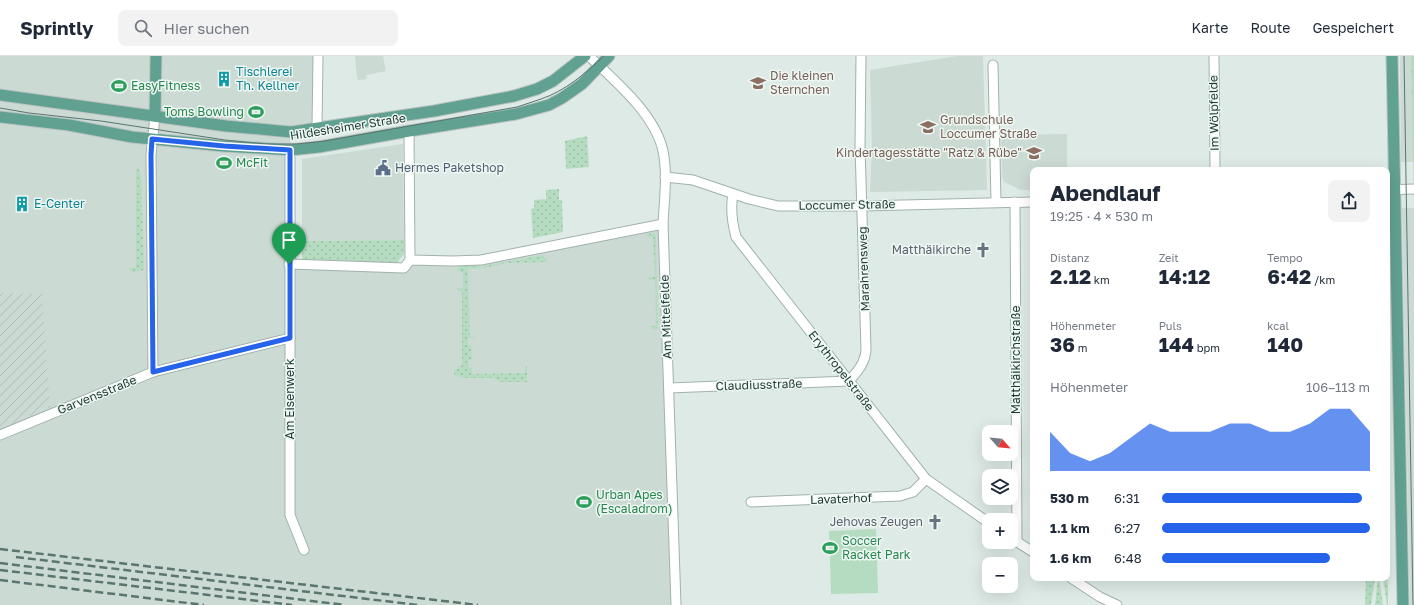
<!DOCTYPE html>
<html lang="de">
<meta charset="utf-8">
<style>
:root{--surface:#fff;--page:#f2f2f3;--text:#1f2937;--muted:#747a83;--line:#e0e1e3;--accent:#2563eb}
body{margin:0;font-family:"Golos Text",sans-serif;background:var(--page);color:var(--text);height:100vh;display:flex;flex-direction:column;font-size:15px;white-space:nowrap}
*{box-sizing:border-box;margin:0}
p{font-size:13px;color:var(--muted)}
.icon{flex:none;width:22px;height:22px;fill:none;stroke:currentColor;stroke-width:2;stroke-linecap:round;stroke-linejoin:round}
.map{position:relative;flex:1;overflow:hidden}
.sheet{position:absolute;left:1030px;top:111px;width:360px;height:414px;display:flex;flex-direction:column;background:var(--surface);border-radius:8px;box-shadow:0 4px 16px #0002}
.sheet>*{flex:none}
.needle{width:26px;rotate:117deg}
.controls{position:absolute;left:982px;top:369px;display:grid;gap:8px}
.controls a{display:grid;place-items:center;width:36px;height:36px;border-radius:8px;background:var(--surface);box-shadow:0 4px 16px #0002;font-size:20px}
.pin{position:absolute;display:grid;place-items:center;width:34px;height:34px;color:#fff;margin:-41px -17px;border-radius:50% 50% 50% 0;rotate:-45deg;box-shadow:0 0 4px #0007}
.pin .icon{rotate:45deg}
.round{display:grid;place-items:center;flex:none;width:42px;height:42px;border-radius:8px;background:var(--page)}
.overview{display:flex;align-items:center;justify-content:space-between;height:68px;padding:0 20px}
h1{font-size:22px;font-weight:700;line-height:30px}
.metrics{display:grid;grid-template-columns:repeat(3,1fr);gap:6px;height:68px;padding:4px 20px}
.metrics div{display:grid;align-content:center}
.metrics b{font-size:20px;font-weight:700}
.metrics small{font-size:11px;font-weight:400}
.metrics p{font-size:11px}
.chart{height:112px;padding:8px 20px}
.chart p{display:flex;justify-content:space-between}
.chart svg{width:100%;height:72px;margin-top:4px;fill:var(--accent);opacity:.7}
ul{padding:0 20px;list-style:none;font-size:13px}
li{display:grid;grid-template-columns:64px 48px 1fr;align-items:center;height:30px}
li i{height:10px;border-radius:5px;background:var(--accent)}
header{display:flex;align-items:center;gap:24px;box-sizing:border-box;height:56px;padding:0 20px;background:var(--surface);border-bottom:1px solid var(--line)}
header strong{font-size:19px}
nav{display:flex;gap:22px;margin-inline-start:auto;font-size:14px}
.search{width:280px;height:36px;background:var(--page);display:flex;align-items:center;gap:10px;box-sizing:border-box;padding:0 14px;border-radius:8px;color:var(--muted);font-size:15px}
.map>svg:first-child{display:block}
.built{fill:#ccdad4}
.industrial{fill:url(#industrial-furrows)}
.grass{fill:url(#grass-dots)}
.park{fill:url(#park-tufts)}
.pitch{fill:#b5dcc1}
.lines{fill:none;stroke-linecap:round;stroke-linejoin:round}
.minor-casing{stroke:#a1b2ac;stroke-width:11}
.major-casing{stroke:#bcc4c2;stroke-width:13}
.minor{stroke:#fff;stroke-width:9}
.major{stroke:#61a192;stroke-width:11}
.tram{stroke:#59766f;stroke-width:1}
.rail{stroke:#59766f;stroke-width:2.5;stroke-dasharray:8 4;stroke-linecap:butt}
.route-casing{stroke:#fff;stroke-width:8}
.route{stroke:#2563eb;stroke-width:5}
.labels{text-anchor:middle;stroke-width:3;stroke-linejoin:round;paint-order:stroke}
.culture-label{font-size:12px;fill:#0d838f;stroke:#eef7f3;text-anchor:start}
.education-label{font-size:12px;fill:#785e54;stroke:#eef7f3;text-anchor:start}
.leisure-label{font-size:12px;fill:#27864d;stroke:#eef7f3;text-anchor:start}
.street-label{font-size:12px;fill:#1f3a33;stroke:#eef7f3}
.service-label{font-size:12px;fill:#4e5e75;stroke:#eef7f3;text-anchor:start}
.worship-label{font-size:12px;fill:#5b616d;stroke:#eef7f3;text-anchor:end}
</style>
<header>
<strong>Sprintly</strong>
<div class="search"><svg class="icon" aria-label="search" viewBox="0 0 24 24"><circle cx="10" cy="10" r="6"/><path d="M15 15l6 6"/></svg>Hier suchen</div>
<nav><a>Karte</a><a>Route</a><a>Gespeichert</a></nav>
</header>
<div class="map">
<svg width="1414" height="549" viewBox="0 0 1414 549">
<defs>
<pattern id="industrial-furrows" width="10" height="10" patternUnits="userSpaceOnUse"><rect width="10" height="10" fill="#ccdad4"/><path d="M-1 1l2-2M0 10L10 0M9 11l2-2" fill="none" stroke="#afbcb6"/></pattern>
<pattern id="grass-dots" width="8" height="8" patternUnits="userSpaceOnUse"><rect width="8" height="8" fill="#b5dcc1"/><path d="M2 2h.1M6 6h.1" fill="none" stroke="#9bbea6" stroke-width="1.8" stroke-linecap="round"/></pattern>
<pattern id="park-tufts" width="24" height="20" patternUnits="userSpaceOnUse"><rect width="24" height="20" fill="#b5dcc1"/><path d="M3 7l-1-3M5 7V3M7 7l1-3M15 17l-1-3M17 17v-4M19 17l1-3" fill="none" stroke="#9bbea6"/></pattern>
</defs>
<rect width="100%" height="100%" fill="#deeae5"/>
<g class="built">
<path d="M 0,0 L 320,0 L 319,71 L 291,76 L 289,208 L 404,212 L 410,204 L 453,205 L 663,168 L 676,549 L 0,549 Z"/>
<path d="M 355,0 L 383,0 L 386,15 L 366,19 L 367,23 L 358,24 L 357,22 Z"/>
<path d="M 957,0 L 983,0 L 987,134 L 870,136 L 872,91 L 870,14 Z"/>
<path d="M 1400,0 L 1414,0 L 1414,549 L 1410,549 L 1402,152 L 1414,152 L 1413,106 L 1401,106 Z"/>
<path d="M 1067,78 L 1067,114 L 1033,114 L 1033,134 L 1021,134 L 1004,126 L 1002,121 L 1001,79 Z"/>
<path d="M 403,88 L 404,184 L 302,185 L 302,103 Z"/>
</g>
<path class="industrial" d="M 0,237 L 42,238 L 50,351 L 0,373 Z"/>
<g class="grass">
<path d="M 587,80 L 589,111 L 566,113 L 565,85 Z"/>
<path d="M 136,112 L 140,114 L 141,119 L 144,214 L 132,216 L 128,212 L 136,212 Z"/>
<path d="M 559,133 L 559,144 L 562,144 L 563,176 L 533,182 L 531,153 L 534,152 L 534,144 L 546,143 L 546,134 Z"/>
<path d="M 654,177 L 656,179 L 658,273 L 652,273 L 650,270 L 656,270 L 655,224 L 649,224 L 648,221 L 655,221 L 653,181 L 647,181 L 647,178 Z"/>
<path d="M 404,184 L 404,198 L 396,208 L 302,206 L 302,185 Z"/>
<path d="M 543,199 L 548,206 L 508,207 L 483,212 L 483,210 Z"/>
<path d="M 459,210 L 480,210 L 481,212 L 468,213 L 470,280 L 476,281 L 468,282 L 468,289 L 471,289 L 472,304 L 469,304 L 469,311 L 472,312 L 472,318 L 525,317 L 525,311 L 527,310 L 527,326 L 500,326 L 494,322 L 463,322 L 454,319 L 454,314 L 458,313 L 462,309 L 462,237 L 456,232 L 463,232 L 463,216 L 457,215 Z"/>
<path d="M 1387,469 L 1388,539 L 1388,549 L 1387,549 L 1383,522 L 1387,522 Z"/>
<path d="M 1366,522 L 1375,522 L 1371,549 L 1365,549 Z"/>
<path d="M 1378,522 L 1379,522 L 1383,549 L 1375,549 Z"/>
</g>
<path class="park" d="M 1411,0 L 1414,0 L 1414,106 L 1413,106 Z"/>
<path class="pitch" d="M 876,473 L 878,537 L 831,538 L 829,475 Z"/>
<g class="lines">
<defs>
<g id="minor">
<path d="M 589,0 C 615,25 655,58 663,95 C 668,119 664,145 663,168 L 676,549"/>
<path d="M 1214,0 L 1215,114"/>
<path d="M 993,9 L 996,146"/>
<path d="M 317,72 L 318,0"/>
<path d="M 409,75 L 410,204"/>
<path d="M 290,94 L 290,459 L 304,494"/>
<path d="M 665,121 L 693,124 L 749,143 L 778,150 L 862,150 L 1033,146"/>
<path d="M 1387,134 L 1414,133"/>
<path d="M 733,138 C 730,153 732,166 736,181 L 926,423 L 989,467"/>
<path d="M 1015,146 L 1017,486"/>
<path d="M 289,208 L 404,212 L 410,204 L 453,205 L 481,204 L 663,168"/>
<path d="M 153,316 L 151,99 L 155,60"/>
<path d="M 669,332 L 849,325 C 858,315 865,307 866,294 L 860,90 L 861,0"/>
<path d="M 0,379 L 153,316 L 290,282"/>
<path d="M 751,446 L 900,440 L 913,436 L 926,423"/>
<path d="M 1011,482 L 1033,496"/>
<path d="M 1071,522 L 1100,541 L 1117,549"/>
</g>
<g id="major">
<path d="M 1392,0 L 1403,549"/>
<path d="M 0,39 L 226,70 L 291,76 L 434,55 L 514,40 L 537,33 L 553,25 L 585,0"/>
<path d="M 155,60 L 156,0"/>
<path d="M 0,61 L 69,69 L 132,81 L 223,90 L 290,94 L 319,91 L 409,75 L 516,58 L 549,49 L 562,42 L 582,28 L 609,0"/>
</g>
</defs>
<use href="#minor" class="minor-casing"/>
<use href="#major" class="major-casing"/>
<use href="#minor" class="minor"/>
<use href="#major" class="major"/>
<g class="tram">
<path d="M 1404,0 L 1413,549"/>
<path d="M 0,52 L 29,57 L 101,65 L 225,84 L 266,88 L 297,88 L 325,85 L 517,51 C 525,48 533,46 541,43 C 565,35 586,17 604,0"/>
</g>
<g class="rail">
<path d="M 0,493 L 478,549"/>
<path d="M 16,501 L 418,549"/>
<path d="M 0,507 L 345,549"/>
<path d="M 0,514 L 292,549"/>
<path d="M 0,524 L 204,549"/>
</g>
</g>
<g class="lines">
<defs>
<path id="route" d="M 152,83 L 224,90 L 290,94 L 290,282 L 153,316 L 151,99 Z"/>
</defs>
<use href="#route" class="route-casing"/>
<use href="#route" class="route"/>
</g>
<defs>
<symbol id="building-bare" viewBox="-9 -9 18 18"><path d="M-4-6H4V6H1V3H-1V6H-4ZM-2.5-4.3h1.7v1.8h-1.7ZM.8-4.3h1.7v1.8H.8ZM-2.5-1h1.7V.8h-1.7ZM.8-1h1.7V.8H.8Z" fill="#0f9aa8" stroke="#eef7f3" stroke-width="2.5" paint-order="stroke"/></symbol>
<symbol id="school-bare" viewBox="-9 -9 18 18"><path d="M0-5L7-2L0 1L-7-2ZM-4 1L0 2.5L4 1V4Q0 6-4 4Z" fill="#8d6e63" stroke="#eef7f3" stroke-width="2.5" paint-order="stroke"/></symbol>
<symbol id="stadium-bare" viewBox="-9 -9 18 18"><path d="M0-5a6.5 5 0 1 0 0 10a6.5 5 0 1 0 0-10ZM-3.5-1.8h7v3.6h-7Z" fill="#2e9e5b" stroke="#eef7f3" stroke-width="2.5" paint-order="stroke"/></symbol>
<symbol id="civic-bare" viewBox="-9 -9 18 18"><path d="M-.6-6.5H3V-4.5H.6V-3L4-1V1h2V6H-6V1h2V-1L-.6-3ZM-1.2 2.5V6h2.4V2.5Z" fill="#5c6f8a" stroke="#eef7f3" stroke-width="2.5" paint-order="stroke"/></symbol>
<symbol id="church-bare" viewBox="-9 -9 18 18"><path d="M-1.2-6h2.4v3.5h3.3v2.4h-3.3V6h-2.4V-.1h-3.3v-2.4h3.3Z" fill="#6b7280" stroke="#eef7f3" stroke-width="2.5" paint-order="stroke"/></symbol>
</defs>
<g fill-rule="evenodd">
<use href="#building-bare" x="213" y="12" width="22" height="22"/>
<use href="#school-bare" x="747" y="16" width="22" height="22"/>
<use href="#stadium-bare" x="108" y="19" width="22" height="22"/>
<use href="#stadium-bare" x="245" y="45" width="22" height="22"/>
<use href="#school-bare" x="917" y="60" width="22" height="22"/>
<use href="#school-bare" x="1023" y="86" width="22" height="22"/>
<use href="#stadium-bare" x="213" y="96" width="22" height="22"/>
<use href="#civic-bare" x="372" y="101" width="22" height="22"/>
<use href="#building-bare" x="11" y="137" width="22" height="22"/>
<use href="#church-bare" x="972" y="183" width="22" height="22"/>
<use href="#stadium-bare" x="573" y="435" width="22" height="22"/>
<use href="#church-bare" x="924" y="455" width="22" height="22"/>
<use href="#stadium-bare" x="819" y="481" width="22" height="22"/>
</g>
<g class="labels">
<g class="culture-label">
<text x="236" y="20">Tischlerei<tspan x="236" dy="14">Th. Kellner</tspan></text>
<text x="34" y="152">E-Center</text>
</g>
<g class="education-label">
<text x="770" y="24">Die kleinen<tspan x="770" dy="14">Sternchen</tspan></text>
<text x="940" y="68">Grundschule<tspan x="940" dy="14">Loccumer Straße</tspan></text>
<text x="1022" y="101" text-anchor="end">Kindertagesstätte "Ratz &amp; Rübe"</text>
</g>
<g class="leisure-label">
<text x="131" y="34">EasyFitness</text>
<text x="244" y="60" text-anchor="end">Toms Bowling</text>
<text x="236" y="111">McFit</text>
<text x="596" y="443">Urban Apes<tspan x="596" dy="14">(Escaladrom)</tspan></text>
<text x="842" y="489">Soccer<tspan x="842" dy="14">Racket Park</tspan></text>
</g>
<g class="street-label">
<text transform="translate(1214 57) rotate(-91)" y="4">Im Wölpfelde</text>
<text transform="translate(348 71) rotate(-9)" y="4">Hildesheimer Straße</text>
<text transform="translate(847 149) rotate(-1)" y="4">Loccumer Straße</text>
<text transform="translate(864 213) rotate(-92)" y="4">Marahrensweg</text>
<text transform="translate(666 261) rotate(-92)" y="4">Am Mittelfelde</text>
<text transform="translate(1016 304) rotate(-90)" y="4">Matthäikirchstraße</text>
<text transform="translate(841 315) rotate(52)" y="4">Erythropelstraße</text>
<text transform="translate(759 329) rotate(-2)" y="4">Claudiusstraße</text>
<text transform="translate(97 339) rotate(-22)" y="4">Garvensstraße</text>
<text transform="translate(290 343) rotate(-90)" y="4">Am Eisenwerk</text>
<text transform="translate(841 443) rotate(-2)" y="4">Lavaterhof</text>
</g>
<g class="service-label">
<text x="395" y="116">Hermes Paketshop</text>
</g>
<g class="worship-label">
<text x="971" y="198">Matthäikirche</text>
<text x="923" y="470">Jehovas Zeugen</text>
</g>
</g>
</svg>
<div class="controls">
<a><svg class="needle" viewBox="-14 -14 28 28"><path d="M0-13l5 13h-10z" fill="#e53935"/><path d="M0 13l5-13h-10z" fill="#747a83"/></svg></a>
<a><svg class="icon" aria-label="layers" viewBox="0 0 24 24"><path d="M12 4l9 5-9 5-9-5zM3 14l9 5 9-5"/></svg></a>
<a>+</a>
<a>−</a>
</div>
<div class="pin" style="left:289px;top:208px;background:#1e9e55"><svg class="icon" aria-label="arrive" viewBox="0 0 24 24"><path d="M6 21V4h12l-3 4 3 4H6"/></svg></div>
<section class="sheet">
<div class="overview"><div><h1>Abendlauf</h1><p>19:25 · 4 × 530 m</p></div><a class="round"><svg class="icon" aria-label="share" viewBox="0 0 24 24"><path d="M12 15V3M7 8l5-5 5 5M5 13v7h14v-7"/></svg></a></div>
<div class="metrics">
<div><p>Distanz</p><b>2.12<small> km</small></b></div>
<div><p>Zeit</p><b>14:12</b></div>
<div><p>Tempo</p><b>6:42<small> /km</small></b></div>
</div>
<div class="metrics">
<div><p>Höhenmeter</p><b>36<small> m</small></b></div>
<div><p>Puls</p><b>144<small> bpm</small></b></div>
<div><p>kcal</p><b>140</b></div>
</div>
<div class="chart"><p><span>Höhenmeter</span>106–113 m</p>
<svg viewBox="0 0 160 44" preserveAspectRatio="none"><path d="M0 44V20L10 33L20 38L30 33L40 24L50 15L60 20L70 20L80 20L90 15L100 15L110 20L120 20L130 15L140 6L150 6L160 20V44z"/></svg>
</div>
<ul>
<li><b>530 m</b>6:31<i style="width:96%"></i></li>
<li><b>1.1 km</b>6:27<i style="width:100%"></i></li>
<li><b>1.6 km</b>6:48<i style="width:81%"></i></li>
</ul>
</section>
</div>
